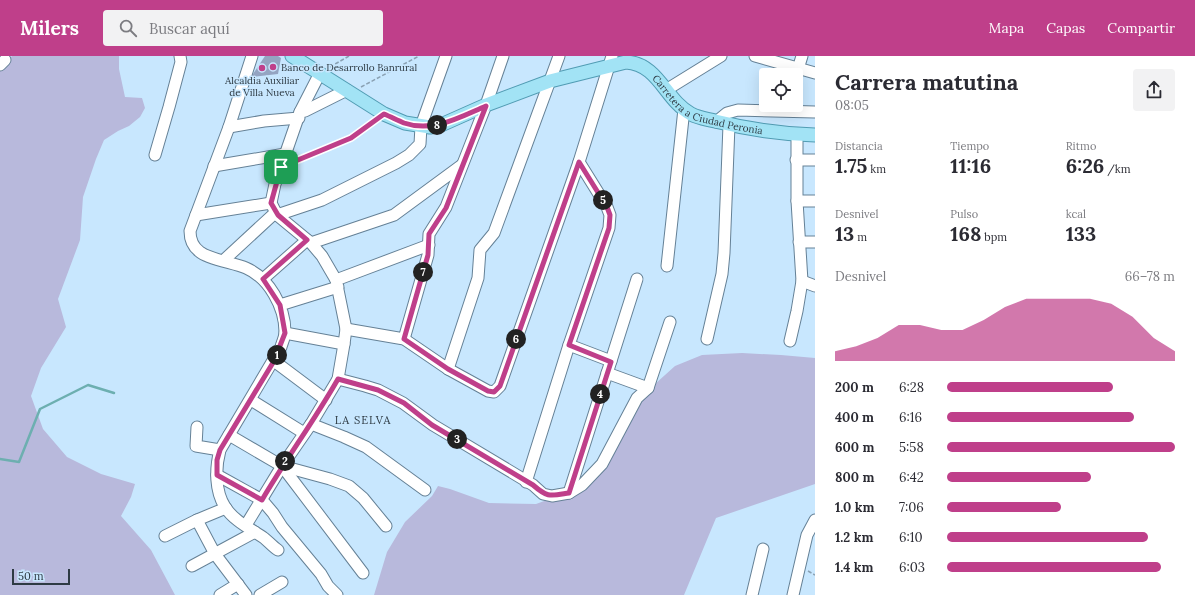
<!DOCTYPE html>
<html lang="es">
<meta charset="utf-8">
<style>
:root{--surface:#fff;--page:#f2f2f3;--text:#2b2b33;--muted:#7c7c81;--accent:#bf3f8a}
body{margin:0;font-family:Lora,serif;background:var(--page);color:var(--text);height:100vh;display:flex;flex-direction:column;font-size:15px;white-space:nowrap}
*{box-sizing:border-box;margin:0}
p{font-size:13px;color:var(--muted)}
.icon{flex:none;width:22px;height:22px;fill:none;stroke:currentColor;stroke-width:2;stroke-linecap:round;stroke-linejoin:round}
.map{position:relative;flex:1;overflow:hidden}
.panel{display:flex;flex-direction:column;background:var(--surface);width:380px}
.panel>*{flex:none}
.buttons{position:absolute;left:759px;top:12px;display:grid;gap:8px}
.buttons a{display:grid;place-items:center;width:44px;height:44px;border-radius:4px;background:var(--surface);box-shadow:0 4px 16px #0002;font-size:20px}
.scale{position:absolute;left:12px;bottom:10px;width:58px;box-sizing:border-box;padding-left:4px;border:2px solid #2e3b44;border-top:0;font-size:11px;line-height:14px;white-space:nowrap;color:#2e3b44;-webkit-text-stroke:3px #c8e7fe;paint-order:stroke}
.pin{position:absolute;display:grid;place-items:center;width:34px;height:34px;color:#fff;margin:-17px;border-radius:8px;box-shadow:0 2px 6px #0006}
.km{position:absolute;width:20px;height:20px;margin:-10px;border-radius:50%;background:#222;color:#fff;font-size:11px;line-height:20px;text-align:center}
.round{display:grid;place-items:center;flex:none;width:42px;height:42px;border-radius:4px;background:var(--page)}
.overview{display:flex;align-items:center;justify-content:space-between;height:68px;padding:0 20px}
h1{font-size:22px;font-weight:700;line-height:30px}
.stats{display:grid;grid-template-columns:repeat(3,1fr);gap:6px;height:68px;padding:4px 20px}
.stats div{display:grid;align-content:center}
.stats b{font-size:20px;font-weight:700}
.stats small{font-size:11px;font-weight:400}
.stats p{font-size:11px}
.chart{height:112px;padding:8px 20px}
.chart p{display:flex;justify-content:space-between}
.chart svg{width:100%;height:72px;margin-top:4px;fill:var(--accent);opacity:.7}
ul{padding:0 20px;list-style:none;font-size:13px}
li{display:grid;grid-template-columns:64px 48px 1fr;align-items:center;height:30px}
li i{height:10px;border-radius:5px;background:var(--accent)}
header{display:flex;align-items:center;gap:24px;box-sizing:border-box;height:56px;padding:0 20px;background:var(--accent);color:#fff}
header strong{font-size:19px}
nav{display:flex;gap:22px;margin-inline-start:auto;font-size:14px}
.search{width:280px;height:36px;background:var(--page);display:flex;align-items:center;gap:10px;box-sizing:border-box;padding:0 14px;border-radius:4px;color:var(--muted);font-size:15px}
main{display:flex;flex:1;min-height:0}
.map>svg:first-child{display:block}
.green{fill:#b8b9dc}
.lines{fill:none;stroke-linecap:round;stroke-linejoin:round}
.stream{stroke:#6dafb0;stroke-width:2.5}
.building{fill:#94a4c1}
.minor-casing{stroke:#658196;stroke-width:13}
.major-casing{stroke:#519cb3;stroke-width:15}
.path{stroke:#8aa1b3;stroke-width:1.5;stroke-dasharray:4 2;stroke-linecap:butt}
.minor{stroke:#fff;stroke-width:11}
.major{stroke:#a2e3f5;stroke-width:13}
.route-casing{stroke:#fff;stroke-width:8}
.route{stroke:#bf3f8a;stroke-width:5}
.poi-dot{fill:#bf3f8a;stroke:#c8e7fe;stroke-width:1.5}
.labels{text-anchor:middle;stroke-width:3;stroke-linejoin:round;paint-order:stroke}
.poi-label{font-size:10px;fill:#2e3b44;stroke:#c8e7fe;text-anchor:start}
.street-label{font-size:10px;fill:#2e3b44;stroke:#c8e7fe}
.neighbourhood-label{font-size:11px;letter-spacing:1px;fill:#2e3b44;stroke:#c8e7fe}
</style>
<header>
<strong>Milers</strong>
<div class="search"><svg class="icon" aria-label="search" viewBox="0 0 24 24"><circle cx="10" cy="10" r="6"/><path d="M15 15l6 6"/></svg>Buscar aquí</div>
<nav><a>Mapa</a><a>Capas</a><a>Compartir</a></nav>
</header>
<main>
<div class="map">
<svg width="815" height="539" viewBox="0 0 815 539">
<rect width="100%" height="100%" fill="#c8e7fe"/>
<g class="green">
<path d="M 12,0 L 119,0 L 119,13 L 125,41 L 142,42 L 145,52 L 140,61 L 129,70 L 118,75 L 104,84 L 96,103 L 83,141 L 80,184 L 58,243 L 66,271 L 41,312 L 31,340 L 43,373 L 67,401 L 101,418 L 135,428 L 131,441 L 121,460 L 151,494 L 175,539 L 0,539 L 0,12 Z"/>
<path d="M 742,297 L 781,299 L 815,302 L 815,428 L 716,462 L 684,539 L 374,539 L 387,496 L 405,466 L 432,440 L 438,430 L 450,433 L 489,447 L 536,448 L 572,435 L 604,405 L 645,337 L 675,310 L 702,299 Z"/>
</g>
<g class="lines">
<path class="stream" d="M 0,403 L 19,406 L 40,353 L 88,329 L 114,337"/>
</g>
<path class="building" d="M 265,0 L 278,0 L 281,2 L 278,18 L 251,21 Z"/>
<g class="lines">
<defs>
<g id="minor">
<path d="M 252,0 L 229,71 L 190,175 C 190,183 193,191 200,196 C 208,203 234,207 246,212 C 269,222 285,251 285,276 C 285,281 282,287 281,291 L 220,394 C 215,413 215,435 225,451 C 234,465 251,473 264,482 C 269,486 273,491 278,494"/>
<path d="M 755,0 L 815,17"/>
<path d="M 0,9 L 5,4"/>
<path d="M 798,13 L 802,0"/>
<path d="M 666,34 L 721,0"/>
<path d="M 300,56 L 305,55 L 347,34"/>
<path d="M 716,66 L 727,57 L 738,54 L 815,56"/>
<path d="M 229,71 L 264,65 L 299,62"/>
<path d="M 155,99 L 169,51 L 181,6 L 180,0"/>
<path d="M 796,104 L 815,104"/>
<path d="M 214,110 L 285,98"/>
<path d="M 797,145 L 815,145"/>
<path d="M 196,159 L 271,147"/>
<path d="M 277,159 L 322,144 L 396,107 L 409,99 L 420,88 L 421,70 L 446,0"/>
<path d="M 799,186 L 815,186"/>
<path d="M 311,187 L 394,159 L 462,109"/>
<path d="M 224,204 L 276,156"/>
<path d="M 667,210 L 684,53"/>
<path d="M 263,223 L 307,184"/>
<path d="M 336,224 L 429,189"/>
<path d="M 802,225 L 815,230"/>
<path d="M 280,249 L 338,231"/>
<path d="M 346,273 L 404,283 L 448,313 L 488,335 L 494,336 L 500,330 L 579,106 L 612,0"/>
<path d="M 285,277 L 344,288"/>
<path d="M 404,283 L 428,199 L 429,178 L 446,151 L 486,49 L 503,0"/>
<path d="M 707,283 L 722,218 L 724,197 L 729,69"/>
<path d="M 790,285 L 797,255 L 802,225 L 797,145 L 797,79"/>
<path d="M 569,289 L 611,305"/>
<path d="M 274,305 L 326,344"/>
<path d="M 448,313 L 478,222 L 480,194 L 494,177 L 559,0"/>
<path d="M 607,317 L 648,332"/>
<path d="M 338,323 L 365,330 L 378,334 L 403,347 L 433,369 L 533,429 L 543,438 L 552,440 L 569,437 L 582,429 L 602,408 L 637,342 L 648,332 L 670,266"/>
<path d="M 251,344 L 304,377"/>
<path d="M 311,368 L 344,381 L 366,391 L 425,434"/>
<path d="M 197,371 L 196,390 L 220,394"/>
<path d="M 229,379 L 282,410 L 330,423 L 349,430 L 363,442 L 386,470"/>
<path d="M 282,410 L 363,517"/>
<path d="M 217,419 L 262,444 L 273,457 L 282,471 L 321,518 L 328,530 L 337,539"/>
<path d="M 526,426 L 569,289 L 609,172 L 610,159 L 607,151 L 579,106"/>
<path d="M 569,437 L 637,223"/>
<path d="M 197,464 L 215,498 L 246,539"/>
<path d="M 246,469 L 282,410 L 311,368 L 338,323 L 344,288 L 346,273 L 336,224 L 322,200 L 311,187 L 277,159 L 271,147 L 275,128 L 300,56 L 320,17"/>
<path d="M 165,480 L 197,464 L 226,452"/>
<path d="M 192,510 L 255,476"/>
<path d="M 220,539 L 238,528"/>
<path d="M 260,539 L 282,526"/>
<path d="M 752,539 L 763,493"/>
<path d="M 793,539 L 807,479 L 815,464"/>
</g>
<g id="major">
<path id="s1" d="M 292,0 L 384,58 L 405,67 L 430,71 L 441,69 L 486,49 L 550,25 L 626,6 C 659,8 665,44 691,58 C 698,62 707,63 715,65 C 747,73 782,78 815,79"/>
</g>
</defs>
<use href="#minor" class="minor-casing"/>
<use href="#major" class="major-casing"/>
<g class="path">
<path d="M 330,11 L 349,0"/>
<path d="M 361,31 L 419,0"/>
<path d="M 292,106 L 351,81 L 375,64"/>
<path d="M 808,515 L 815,519"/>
</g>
<use href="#minor" class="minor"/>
<use href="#major" class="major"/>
</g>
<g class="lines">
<defs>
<path id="route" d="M 486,50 L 446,152 L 429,178 L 428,199 L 404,283 L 448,313 L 488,335 L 494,336 L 500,330 L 579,106 L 607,151 L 610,159 L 609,172 L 569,289 L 611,306 L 569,437 C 550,440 548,442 533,429 L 432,369 L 404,347 L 378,334 L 338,323 C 314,365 286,403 262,444 L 217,419 L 217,404 L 220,394 L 274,305 L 285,277 L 280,249 L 263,223 L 307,184 L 278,159 L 271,147 L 281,111 L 351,82 L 384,58 C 391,61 397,64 404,67 C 433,77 460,61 486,50 Z"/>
</defs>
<use href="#route" class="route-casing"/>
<use href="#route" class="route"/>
</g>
<g class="poi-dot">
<circle cx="273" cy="11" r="4"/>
<circle cx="262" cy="12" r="4"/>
</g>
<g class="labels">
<g class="poi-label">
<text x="281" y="15">Banco de Desarrollo Banrural</text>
<text x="262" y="28" text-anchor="middle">Alcaldia Auxiliar<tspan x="262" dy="12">de Villa Nueva</tspan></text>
</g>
<g class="street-label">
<text dy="4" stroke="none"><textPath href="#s1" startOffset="460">Carretera a Ciudad Peronia</textPath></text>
</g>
<g class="neighbourhood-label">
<text x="363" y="368">LA SELVA</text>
</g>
</g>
</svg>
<div class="buttons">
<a><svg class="icon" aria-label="locate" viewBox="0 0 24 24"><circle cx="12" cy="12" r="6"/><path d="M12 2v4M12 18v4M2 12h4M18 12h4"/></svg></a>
</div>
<div class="scale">50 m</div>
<div class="pin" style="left:281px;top:111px;background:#1e9e55"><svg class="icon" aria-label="arrive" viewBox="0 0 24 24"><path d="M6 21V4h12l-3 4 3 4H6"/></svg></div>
<b class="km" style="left:277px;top:299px">1</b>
<b class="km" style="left:285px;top:405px">2</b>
<b class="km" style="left:457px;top:383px">3</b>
<b class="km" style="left:600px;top:338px">4</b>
<b class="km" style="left:603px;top:144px">5</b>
<b class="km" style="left:516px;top:283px">6</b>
<b class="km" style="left:423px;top:216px">7</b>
<b class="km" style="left:437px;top:69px">8</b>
</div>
<section class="panel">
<div class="overview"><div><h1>Carrera matutina</h1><p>08:05</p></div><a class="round"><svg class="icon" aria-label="share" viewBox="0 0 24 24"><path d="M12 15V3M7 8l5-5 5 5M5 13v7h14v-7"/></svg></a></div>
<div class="stats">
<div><p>Distancia</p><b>1.75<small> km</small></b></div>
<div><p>Tiempo</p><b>11:16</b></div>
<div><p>Ritmo</p><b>6:26<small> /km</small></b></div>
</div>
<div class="stats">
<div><p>Desnivel</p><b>13<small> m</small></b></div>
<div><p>Pulso</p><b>168<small> bpm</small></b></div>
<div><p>kcal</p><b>133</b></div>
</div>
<div class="chart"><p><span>Desnivel</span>66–78 m</p>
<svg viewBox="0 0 160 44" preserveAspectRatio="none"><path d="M0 44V38L10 35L20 30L30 22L40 22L50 25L60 25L70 19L80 11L90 6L100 6L110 6L120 6L130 9L140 17L150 30L160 38V44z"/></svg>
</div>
<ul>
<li><b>200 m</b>6:28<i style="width:73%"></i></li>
<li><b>400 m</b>6:16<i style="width:82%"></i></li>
<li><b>600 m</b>5:58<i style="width:100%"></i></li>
<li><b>800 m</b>6:42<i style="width:63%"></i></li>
<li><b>1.0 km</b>7:06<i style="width:50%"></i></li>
<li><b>1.2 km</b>6:10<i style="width:88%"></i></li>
<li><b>1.4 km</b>6:03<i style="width:94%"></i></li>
</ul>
</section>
</main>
